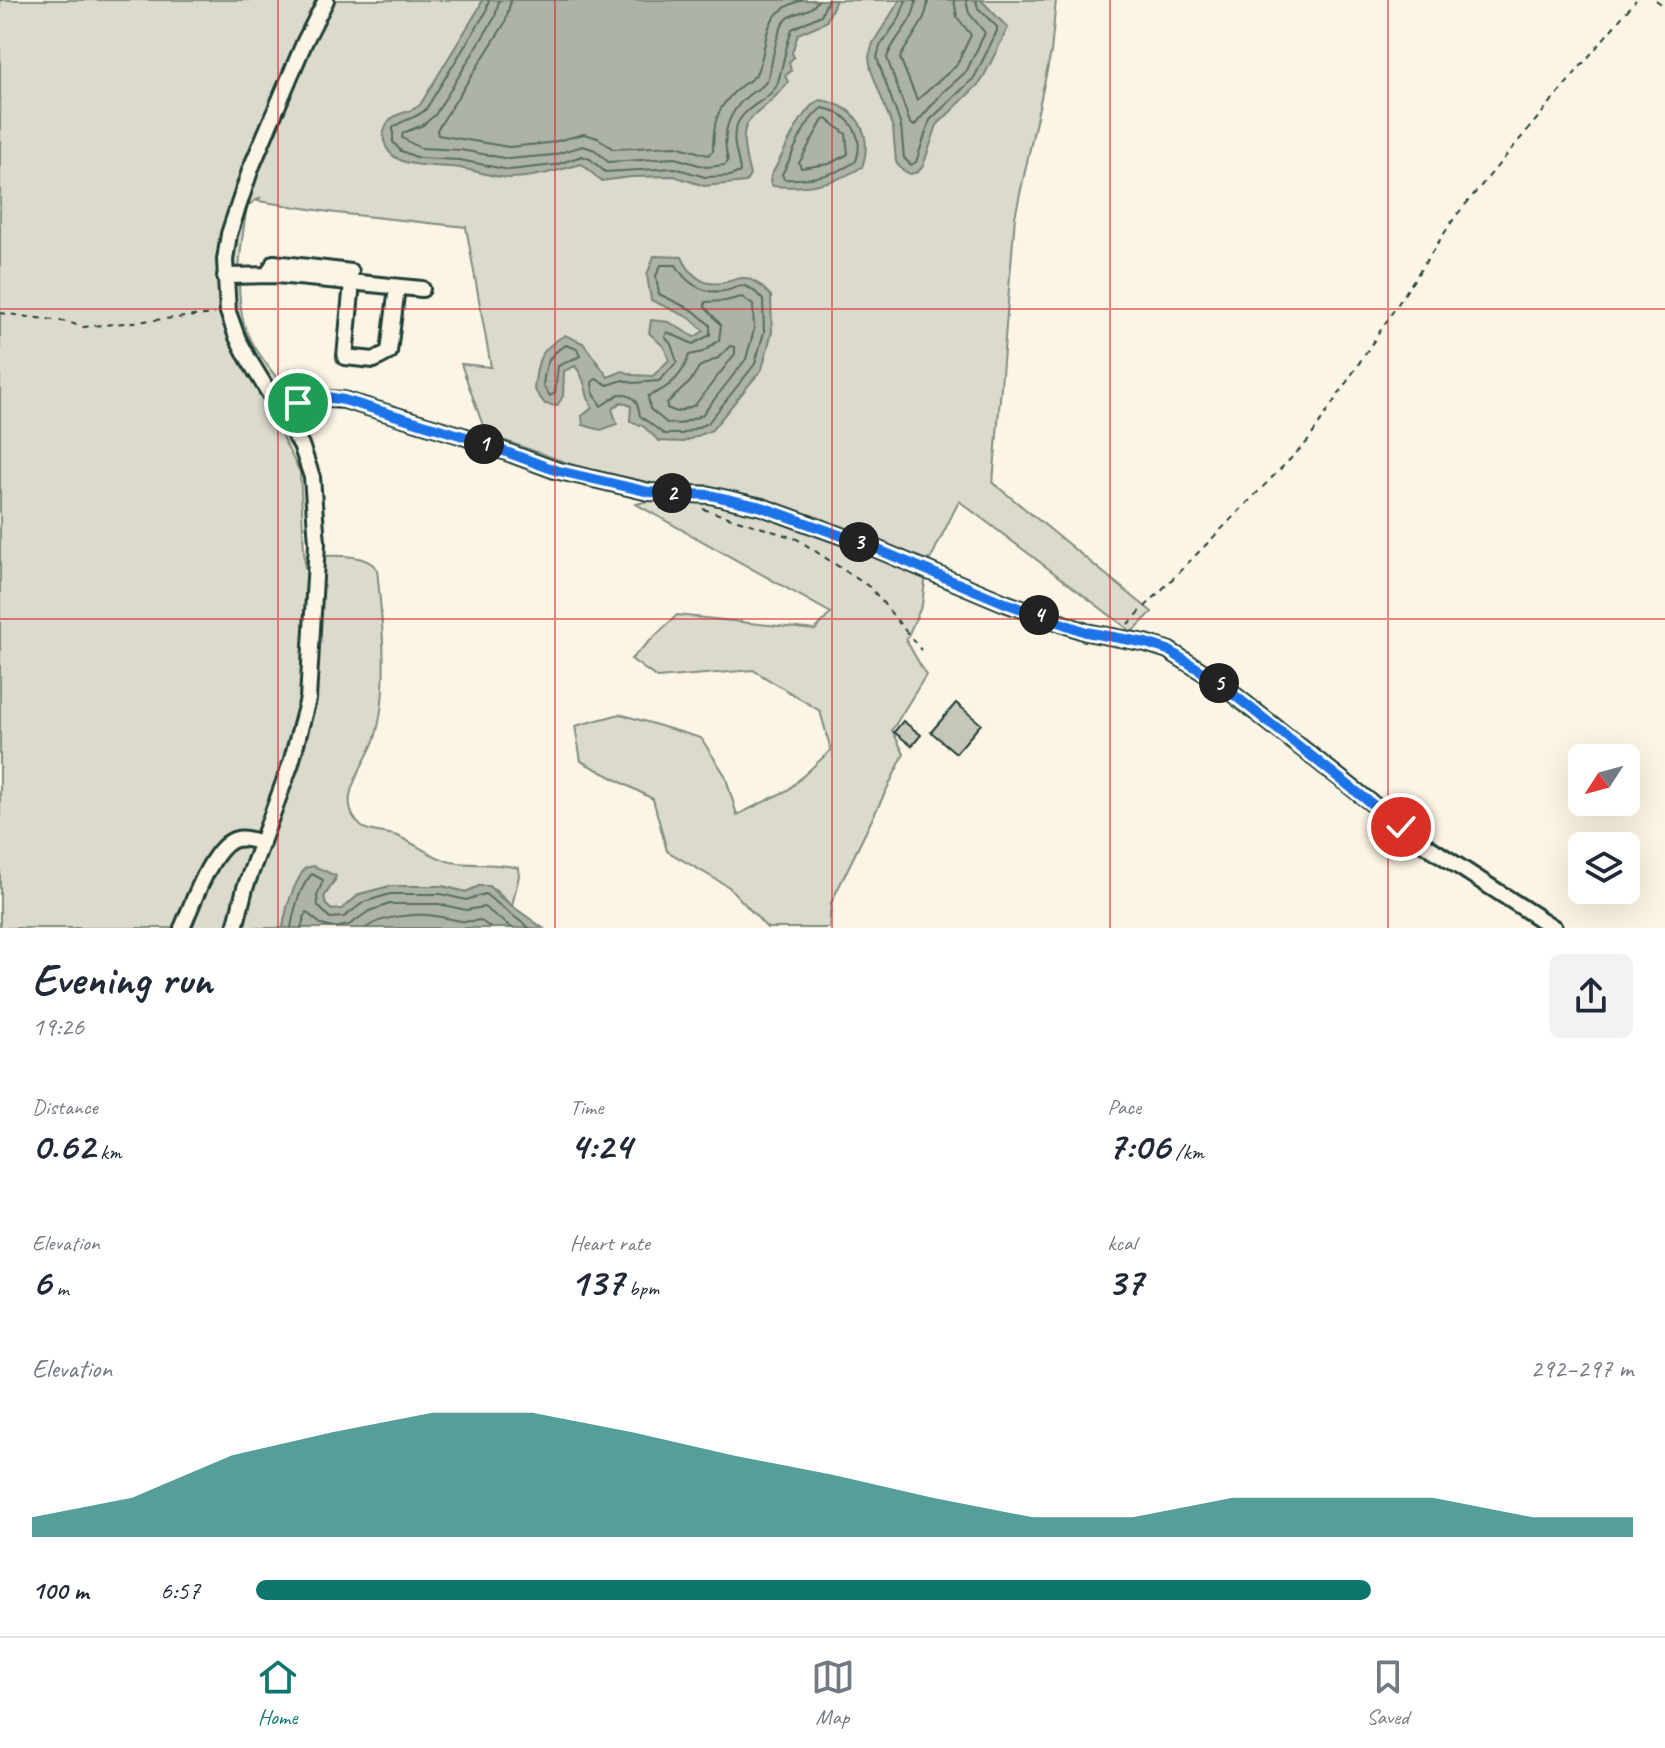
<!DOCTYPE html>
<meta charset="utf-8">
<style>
:root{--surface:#fff;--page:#f2f2f3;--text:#1f2937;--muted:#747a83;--line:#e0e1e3;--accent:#0f766e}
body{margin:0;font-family:Caveat,sans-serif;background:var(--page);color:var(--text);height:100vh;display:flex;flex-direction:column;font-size:30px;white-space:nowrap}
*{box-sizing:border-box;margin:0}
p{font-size:26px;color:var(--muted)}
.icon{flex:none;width:44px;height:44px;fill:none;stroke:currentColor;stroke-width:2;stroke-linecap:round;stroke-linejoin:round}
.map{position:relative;height:928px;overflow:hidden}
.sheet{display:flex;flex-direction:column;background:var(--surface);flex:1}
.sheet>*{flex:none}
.needle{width:52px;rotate:234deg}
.fabs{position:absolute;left:1568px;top:744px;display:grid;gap:16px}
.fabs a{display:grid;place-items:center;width:72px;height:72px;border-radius:12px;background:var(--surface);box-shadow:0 8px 32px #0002;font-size:40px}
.pin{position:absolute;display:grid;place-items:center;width:68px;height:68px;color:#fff;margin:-34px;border:4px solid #fff;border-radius:50%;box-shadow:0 2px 8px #0007}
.km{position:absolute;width:40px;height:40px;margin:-20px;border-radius:50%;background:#222;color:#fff;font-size:22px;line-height:40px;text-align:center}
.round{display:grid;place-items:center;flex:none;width:84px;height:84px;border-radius:12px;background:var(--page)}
.summary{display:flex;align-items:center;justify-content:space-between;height:136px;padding:0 32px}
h1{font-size:44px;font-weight:700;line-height:60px}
.figures{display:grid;grid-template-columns:repeat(3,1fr);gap:12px;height:136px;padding:8px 32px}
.figures div{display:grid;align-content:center}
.figures b{font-size:40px;font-weight:700}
.figures small{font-size:22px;font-weight:400}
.figures p{font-size:22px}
.chart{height:224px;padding:16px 32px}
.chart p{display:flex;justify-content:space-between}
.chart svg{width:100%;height:144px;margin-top:8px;fill:var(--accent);opacity:.7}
ul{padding:0 32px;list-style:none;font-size:26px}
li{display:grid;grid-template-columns:128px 96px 1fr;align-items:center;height:60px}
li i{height:20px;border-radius:10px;background:var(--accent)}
.dock{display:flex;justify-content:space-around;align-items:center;height:112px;border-top:2px solid var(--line);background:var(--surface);font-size:22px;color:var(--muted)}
.dock a{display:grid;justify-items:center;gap:4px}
.dock .active{color:var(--accent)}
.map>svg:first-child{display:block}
.green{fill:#dcdacc;stroke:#7e8c80;stroke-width:2}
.water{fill:#aeb3a7;stroke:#758479;stroke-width:2}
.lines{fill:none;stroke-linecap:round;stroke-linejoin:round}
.shore{stroke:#586c62;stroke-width:2}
.building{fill:#c5c7b9;stroke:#1f3d34;stroke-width:2}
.minor-casing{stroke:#1f3d34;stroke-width:20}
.path{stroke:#1f3d34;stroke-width:2;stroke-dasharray:6 6;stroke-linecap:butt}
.minor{stroke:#fcf5e5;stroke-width:14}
.route-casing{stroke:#fff;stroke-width:16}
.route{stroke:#1a73e8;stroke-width:10}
.grid{fill:none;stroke:#d62828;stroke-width:2;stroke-opacity:0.55}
</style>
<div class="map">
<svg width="1665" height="928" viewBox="0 0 1665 928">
<rect width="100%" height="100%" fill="#fcf5e5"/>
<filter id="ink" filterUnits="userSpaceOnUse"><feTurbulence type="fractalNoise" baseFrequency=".0125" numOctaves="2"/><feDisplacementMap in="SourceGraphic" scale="16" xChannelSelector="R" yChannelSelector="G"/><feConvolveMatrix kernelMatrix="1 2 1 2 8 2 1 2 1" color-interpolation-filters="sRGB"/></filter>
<g filter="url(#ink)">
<path class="green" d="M 0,0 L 1056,0 L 1051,52 L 1015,217 L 993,483 L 1152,612 L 1132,632 L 959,501 L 930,560 L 928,559 L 922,605 L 906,640 L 926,675 L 892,730 L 904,754 L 831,903 L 829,928 L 767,928 L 729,887 L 667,851 L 653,799 L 581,761 L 575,726 L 620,714 L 701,738 L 725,775 L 737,815 L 788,790 L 831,750 L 820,711 L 753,670 L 657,678 L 631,659 L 677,615 L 815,630 L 831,613 L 636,504 L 710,485 L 665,486 L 576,466 L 486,434 L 461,364 L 491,367 L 466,227 L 336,213 L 258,201 L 261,197 L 247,206 C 241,245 234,284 244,324 C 250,348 290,395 307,415 L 278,429 L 300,472 L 305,569 L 307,556 C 327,557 365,551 377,569 C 382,618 390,691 375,738 C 367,764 331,801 362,827 C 370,833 387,832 397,836 C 415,843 432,858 451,862 C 473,866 497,862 518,868 L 519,876 L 512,906 L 495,890 L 479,886 L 466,892 L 442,886 L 390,886 L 360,894 L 342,909 L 332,910 L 326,905 L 324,897 L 336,879 L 288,904 L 283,928 L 0,928 Z"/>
<g class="water">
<path d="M 482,0 L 836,0 L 826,22 L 798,34 L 792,53 L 794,57 L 789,62 L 791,71 L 785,76 L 788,82 C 755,126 732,108 750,175 L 746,182 L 704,186 L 674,176 L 631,177 L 601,181 L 582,164 C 558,170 534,178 509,178 C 492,177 476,171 460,168 C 437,164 390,172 384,140 C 383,134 384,128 388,122 C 395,112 411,113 420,105 L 479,8 Z"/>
<path d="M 900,0 L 981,0 L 1008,28 L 981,82 L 937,125 L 923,166 L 918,172 L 910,174 L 902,170 L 896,162 L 893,128 L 871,70 L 869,57 L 873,43 Z"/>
<path d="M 820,100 C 856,105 874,133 862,167 C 835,184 805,189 773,186 L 770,183 L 771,175 C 784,156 800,108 820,100 Z"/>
<path d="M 654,256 L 682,257 C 690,276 705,288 726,282 C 733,281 738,277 745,278 C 756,280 763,288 771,296 L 772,332 L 762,369 L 712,430 L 683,442 L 659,441 L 643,426 L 630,421 L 631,406 L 621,402 L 612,409 L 617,424 L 601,430 L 583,425 L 582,416 L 592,408 C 584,392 587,380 575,366 L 564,371 L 563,396 L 557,406 L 545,404 L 534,389 C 538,359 538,351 565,335 L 583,343 L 608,377 L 623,371 L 633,375 L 653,376 L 669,360 L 664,347 L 649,333 L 651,320 L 669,322 L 694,337 L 704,331 L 690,318 L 651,300 L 647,275 Z"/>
<path d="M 314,866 L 336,876 L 324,897 L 326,905 L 332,910 L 342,909 L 360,894 L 390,886 L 442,886 L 466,892 L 479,886 L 489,886 L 501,898 L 543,928 L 283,928 C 286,906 293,886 305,868 Z"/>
</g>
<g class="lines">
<g class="shore">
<path d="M 489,0 L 486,12 L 426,109 C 417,119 402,119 393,128 L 393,142 L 401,151 L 419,158 L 460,160 L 509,170 L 555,165 L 582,156 L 590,159 L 605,172 L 675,168 L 705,177 L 730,176 L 740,172 C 739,158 731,142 736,128 C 742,105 772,101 778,82 C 783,65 786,46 792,29 L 821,15 L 828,0"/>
<path d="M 499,0 L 495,17 L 435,115 L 423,125 L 403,133 L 402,138 L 420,148 L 461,150 L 509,159 L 553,155 L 583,146 L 595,150 L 608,162 L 675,158 L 706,167 L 725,165 L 728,161 C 721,134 727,112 750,94 C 756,89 765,87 768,78 C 773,62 775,31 787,19 C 797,10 811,14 818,0"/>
<path d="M 511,0 L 505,23 L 437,130 L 438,135 L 509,147 L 549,143 L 584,134 L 598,138 L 613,149 L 676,146 L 708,155 L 713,151 C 713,121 717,106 741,86 C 746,82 753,80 756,74 C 772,41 756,15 802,0"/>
<path d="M 906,0 L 899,19 L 880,46 L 877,58 L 901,126 L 904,158 L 911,165 L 916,162 L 930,120 L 974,78 L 997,31 L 997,27 L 978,8 L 976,0"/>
<path d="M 916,0 C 915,23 893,37 887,58 L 910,123 L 914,126 L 943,92 L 966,72 L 985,33 L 969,13 L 966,0"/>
<path d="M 928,0 C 927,23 909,39 900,58 L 917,100 L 956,66 L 971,35 L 957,17 L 954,0"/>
<path d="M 822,108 C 849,112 865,135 856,161 C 835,176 809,180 784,179 L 782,174 C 794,154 803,121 822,108 Z"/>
<path d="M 827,119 L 846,134 L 848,154 L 829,164 L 801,168 L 799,163 L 823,120 Z"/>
<path d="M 661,265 L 676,265 C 686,283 702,294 723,291 C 730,291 736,286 742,286 C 751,286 758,294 763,300 L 764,332 L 755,364 L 708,423 L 682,434 L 664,434 L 640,416 C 638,402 635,395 619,394 L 601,406 L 593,392 L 592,382 L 596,379 L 608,385 L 623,380 L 633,383 L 659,381 L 677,362 L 671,344 L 665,337 L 667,332 L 693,344 L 710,335 L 710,325 L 694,311 L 659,294 L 656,276 Z"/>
<path d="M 742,297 L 753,305 L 754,330 L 746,359 L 702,415 L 680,424 L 667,423 L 650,409 L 648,396 C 668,389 683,376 689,355 L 703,352 L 719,340 L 721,325 L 705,307 L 705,302 L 725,301 Z"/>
<path d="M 566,345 L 577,349 L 580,356 L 558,366 L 555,393 L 550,396 L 543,386 C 545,366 547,355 566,345 Z"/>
<path d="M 730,346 L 735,347 L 735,354 L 695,405 L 677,412 L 667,408 L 667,403 L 690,382 L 699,367 L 718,358 Z"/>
<path d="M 291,928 C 294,910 299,887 312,874 L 323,880 L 317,896 L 318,906 L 330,918 L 344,917 L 364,902 L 390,894 L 441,894 L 466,900 L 485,894 L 529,928"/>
<path d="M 301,928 L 306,912 L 322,925 L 333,928 L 349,925 L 369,911 L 390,904 L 439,904 L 466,910 L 484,907 L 512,928"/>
<path d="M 366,928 C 381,916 416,913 435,916 C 452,918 463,924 480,920 L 491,928"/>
</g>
</g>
<g class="building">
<path d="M 956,703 L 981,724 L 956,753 L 931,732 Z"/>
<path d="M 903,721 L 921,735 L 912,746 L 894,732 Z"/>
</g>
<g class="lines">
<defs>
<g id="minor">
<path d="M 268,275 L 274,263 L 351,272"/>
<path d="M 225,276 L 277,275 L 422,289"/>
<path d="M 352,282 L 345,357 L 374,360 L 389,352 L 397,287"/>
<path d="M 282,411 L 314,398 L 344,400 L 463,436 L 555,470 L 649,492 L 710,495 L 762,507 L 867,545 L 1005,603 L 1086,632 L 1146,643 L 1168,650 L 1214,679 L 1421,842 L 1554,928"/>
<path d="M 182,928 C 192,906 212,844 237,839 C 245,837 255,841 262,843"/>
<path d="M 235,928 L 245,888 L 291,763 L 308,699 L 317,543 L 312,477 L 301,445 L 249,360 L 237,337 L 228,312 L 225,260 L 229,234 L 251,168 L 305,41 L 326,0"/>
</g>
</defs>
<use href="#minor" class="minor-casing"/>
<g class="path">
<path d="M 1656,0 L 1665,7"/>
<path d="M 0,313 L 68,322 L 83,327 L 215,314"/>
<path d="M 703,509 L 797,539 L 871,588 L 921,650"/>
<path d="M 1128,624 L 1308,441 L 1455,217 L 1636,0"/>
</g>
<use href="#minor" class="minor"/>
</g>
</g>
<g class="lines" filter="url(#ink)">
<defs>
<path id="route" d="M 298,403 L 327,397 L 344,400 L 463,436 L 555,470 L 649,492 L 710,495 L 762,507 L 867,545 L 1005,603 L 1086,632 L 1146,643 L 1168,650 L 1214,679 L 1401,827"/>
</defs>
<use href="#route" class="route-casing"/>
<use href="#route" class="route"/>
</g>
<path class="grid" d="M 278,0 L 278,928M 555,0 L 555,928M 832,0 L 832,928M 1110,0 L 1110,928M 1388,0 L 1388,928M 0,309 L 1665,309M 0,619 L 1665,619"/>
</svg>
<div class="fabs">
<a><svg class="needle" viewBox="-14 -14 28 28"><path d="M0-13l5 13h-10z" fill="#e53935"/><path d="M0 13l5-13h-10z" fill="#747a83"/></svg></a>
<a><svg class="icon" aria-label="layers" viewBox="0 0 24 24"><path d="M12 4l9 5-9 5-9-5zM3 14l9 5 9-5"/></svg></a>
</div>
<div class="pin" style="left:298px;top:403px;background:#1e9e55"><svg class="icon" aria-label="arrive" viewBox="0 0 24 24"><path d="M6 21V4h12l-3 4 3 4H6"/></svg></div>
<div class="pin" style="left:1401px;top:827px;background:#d93025"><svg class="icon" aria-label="check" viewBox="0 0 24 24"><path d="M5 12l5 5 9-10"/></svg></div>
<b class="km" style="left:484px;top:444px">1</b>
<b class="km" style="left:672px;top:493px">2</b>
<b class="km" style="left:859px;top:542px">3</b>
<b class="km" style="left:1039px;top:615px">4</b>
<b class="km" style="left:1219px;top:683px">5</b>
</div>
<section class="sheet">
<div class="summary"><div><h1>Evening run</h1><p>19:26</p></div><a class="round"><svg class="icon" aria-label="share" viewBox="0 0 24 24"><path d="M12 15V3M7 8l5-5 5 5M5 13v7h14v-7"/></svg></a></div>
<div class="figures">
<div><p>Distance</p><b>0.62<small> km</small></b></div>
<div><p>Time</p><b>4:24</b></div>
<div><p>Pace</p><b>7:06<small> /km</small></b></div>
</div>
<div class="figures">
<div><p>Elevation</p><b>6<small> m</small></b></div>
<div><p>Heart rate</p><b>137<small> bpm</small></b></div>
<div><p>kcal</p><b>37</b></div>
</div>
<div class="chart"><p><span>Elevation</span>292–297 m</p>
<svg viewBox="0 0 160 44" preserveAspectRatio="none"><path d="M0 44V38L10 32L20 19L30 12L40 6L50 6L60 12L70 19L80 25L90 32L100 38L110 38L120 32L130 32L140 32L150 38L160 38V44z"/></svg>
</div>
<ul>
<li><b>100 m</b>6:57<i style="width:81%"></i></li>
</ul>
</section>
<nav class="dock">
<a class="active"><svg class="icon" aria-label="home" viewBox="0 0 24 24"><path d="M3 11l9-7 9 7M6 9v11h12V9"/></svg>Home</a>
<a><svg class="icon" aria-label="map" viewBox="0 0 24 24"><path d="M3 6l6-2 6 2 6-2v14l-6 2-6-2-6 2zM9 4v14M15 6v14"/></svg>Map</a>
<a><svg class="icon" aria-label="saved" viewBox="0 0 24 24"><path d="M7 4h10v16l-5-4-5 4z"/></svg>Saved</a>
</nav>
